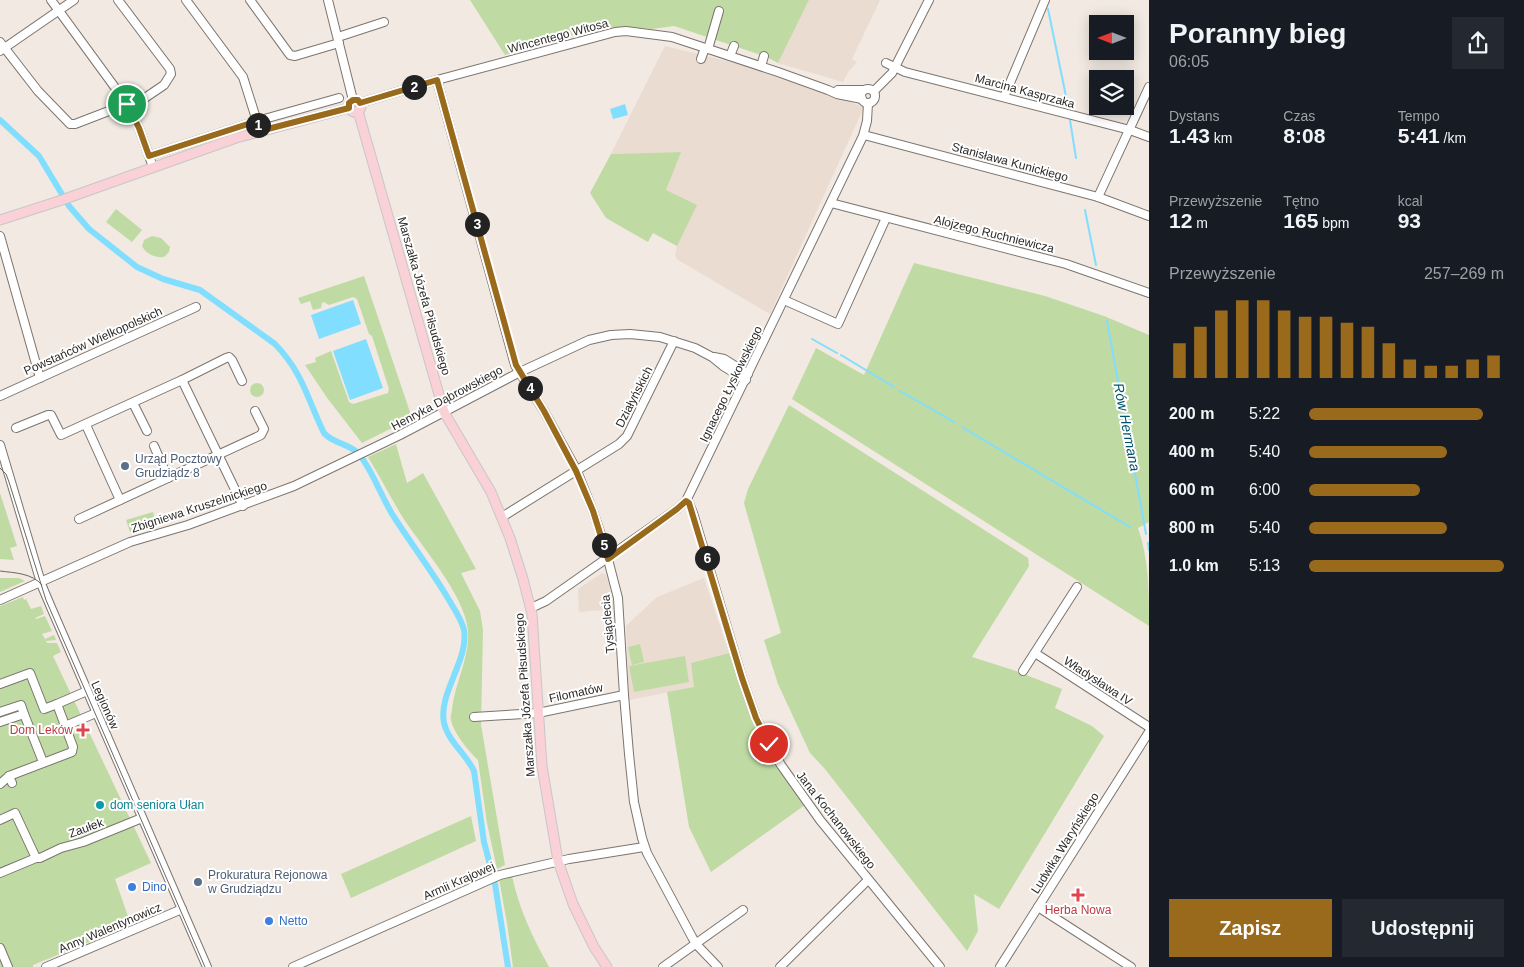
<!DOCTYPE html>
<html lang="pl">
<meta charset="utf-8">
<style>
:root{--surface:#171b24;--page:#242831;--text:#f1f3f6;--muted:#9ea1a6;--accent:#9a6a1c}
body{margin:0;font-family:Helvetica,sans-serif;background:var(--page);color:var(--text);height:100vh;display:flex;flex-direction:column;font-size:19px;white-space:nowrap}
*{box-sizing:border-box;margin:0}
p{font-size:16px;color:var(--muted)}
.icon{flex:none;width:28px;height:28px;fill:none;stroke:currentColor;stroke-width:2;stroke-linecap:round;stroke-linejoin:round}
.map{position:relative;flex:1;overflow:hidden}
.sheet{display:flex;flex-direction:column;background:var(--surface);width:375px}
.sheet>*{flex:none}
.needle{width:32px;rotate:270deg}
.buttons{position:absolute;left:1089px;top:15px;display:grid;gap:10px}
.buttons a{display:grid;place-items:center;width:45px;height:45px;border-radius:0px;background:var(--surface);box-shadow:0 2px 12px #0003;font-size:25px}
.pin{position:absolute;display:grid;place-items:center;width:42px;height:42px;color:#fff;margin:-21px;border:2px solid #fff;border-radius:50%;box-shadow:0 1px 5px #0007}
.km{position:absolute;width:25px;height:25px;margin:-12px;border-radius:50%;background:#222;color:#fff;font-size:14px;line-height:25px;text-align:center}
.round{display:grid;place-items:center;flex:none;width:52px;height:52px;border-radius:0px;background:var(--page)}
.headline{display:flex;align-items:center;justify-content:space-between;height:85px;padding:0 20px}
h1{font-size:28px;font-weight:700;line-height:38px}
.metrics{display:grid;grid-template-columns:repeat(3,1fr);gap:8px;height:85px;padding:5px 20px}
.metrics div{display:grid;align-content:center}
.metrics b{font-size:21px;font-weight:700}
.metrics small{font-size:14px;font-weight:400}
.metrics p{font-size:14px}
.chart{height:140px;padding:10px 20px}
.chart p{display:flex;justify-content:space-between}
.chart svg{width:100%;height:90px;margin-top:5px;stroke:var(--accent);stroke-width:6}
.cta{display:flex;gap:10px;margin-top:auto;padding:10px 20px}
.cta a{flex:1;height:58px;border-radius:0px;background:var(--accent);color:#fff;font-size:20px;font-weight:700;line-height:58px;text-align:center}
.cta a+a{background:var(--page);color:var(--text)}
ul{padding:0 20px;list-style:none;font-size:16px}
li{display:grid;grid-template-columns:80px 60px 1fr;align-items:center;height:38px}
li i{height:12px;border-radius:6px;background:var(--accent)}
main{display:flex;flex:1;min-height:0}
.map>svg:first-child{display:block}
.built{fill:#eadcd1}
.green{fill:#bfdba3}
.water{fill:#81deff}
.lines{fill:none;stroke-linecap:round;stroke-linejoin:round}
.stream{stroke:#81deff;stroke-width:2}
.canal{stroke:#81deff;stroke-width:6}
.minor-casing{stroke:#7c756f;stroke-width:10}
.major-casing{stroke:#c8c7c7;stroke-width:11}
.minor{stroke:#fff;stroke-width:8}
.major{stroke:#fad1d6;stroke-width:9}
.tram{stroke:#6c6764;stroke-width:1}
.route-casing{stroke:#fff;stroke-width:10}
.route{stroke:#9a6a1c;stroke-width:6}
.service-dot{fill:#5c6f8a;stroke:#fff;stroke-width:2}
.health-dot{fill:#e0444e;stroke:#fff;stroke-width:2}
.culture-dot{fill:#0f9aa8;stroke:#fff;stroke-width:2}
.shop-dot{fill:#3f7fe0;stroke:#fff;stroke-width:2}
.labels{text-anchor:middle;stroke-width:4;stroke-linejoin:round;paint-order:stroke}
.street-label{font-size:12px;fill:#2c2927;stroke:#fff}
.service-label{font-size:12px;fill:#4e5e75;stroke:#fff;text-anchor:start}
.health-label{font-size:12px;fill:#be3a42;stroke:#fff;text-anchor:end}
.culture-label{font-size:12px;fill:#0d838f;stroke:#fff;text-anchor:start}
.shop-label{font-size:12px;fill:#366cbe;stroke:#fff;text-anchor:start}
.water-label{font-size:14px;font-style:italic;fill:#00546a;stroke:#fff}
</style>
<main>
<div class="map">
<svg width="1149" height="967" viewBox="0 0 1149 967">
<rect width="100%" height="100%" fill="#f1e9e2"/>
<g class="built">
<path d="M 809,0 L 880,0 L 852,59 L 857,62 L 848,72 L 843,82 L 778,63 Z"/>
<path d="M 665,46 L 739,64 L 864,107 L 770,314 L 678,260 L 675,256 L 677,246 L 682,235 L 666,190 L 680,152 L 611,154 Z"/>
<path d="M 602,573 L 606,575 L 608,581 L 614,609 L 579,612 L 578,589 Z"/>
<path d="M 704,578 L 729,653 L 691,663 L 695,687 L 629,700 L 626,626 L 657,597 Z"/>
</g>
<g class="green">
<path d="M 470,0 L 809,0 L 778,63 L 767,57 L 674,26 L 652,29 L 625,27 L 609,27 L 569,36 L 505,55 Z"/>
<path d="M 681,152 L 666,190 L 697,205 L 677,246 L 653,233 L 648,242 L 606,218 L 590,193 L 611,154 Z"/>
<path d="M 116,209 L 142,230 L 132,242 L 106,222 Z"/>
<path d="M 152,236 L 161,238 L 170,247 L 169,252 L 164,257 C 155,258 146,254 142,246 L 144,240 Z"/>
<path d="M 914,263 L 1045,296 L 1104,316 L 1149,335 L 1149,522 L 1138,528 C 1149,559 1149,593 1149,626 L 792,399 L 816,348 L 864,375 Z"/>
<path d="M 364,276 L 412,418 L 362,443 L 328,399 L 305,365 L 316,362 L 315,358 L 331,351 L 349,402 L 353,404 L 388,393 L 389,389 L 372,336 L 369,334 L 357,299 L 353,297 L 329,305 L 324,302 L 322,303 L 321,308 L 313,310 L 310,301 L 301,304 L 298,298 Z"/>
<circle cx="257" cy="390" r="7"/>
<path d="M 789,405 L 1028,558 L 1029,566 L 972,657 L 1016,671 L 1062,689 L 1055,708 L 1092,726 L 1104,736 L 999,909 L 974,894 L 978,931 L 967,951 L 825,769 L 810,753 L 778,684 L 764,640 L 781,633 L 744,503 L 748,489 Z"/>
<path d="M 396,444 L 407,483 L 423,473 L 476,569 L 461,573 L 480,611 L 483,630 L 481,725 L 505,865 L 497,869 L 487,823 L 478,760 C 469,752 453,732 451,720 C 450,717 452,712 452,709 C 455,683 470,657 468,631 C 465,594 419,544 400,513 C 389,494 379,475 368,457 Z"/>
<path d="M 0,493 L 17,546 L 10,548 L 14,560 L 0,559 Z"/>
<path d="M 153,512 L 156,525 L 130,532 L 126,520 Z"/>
<path d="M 0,578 L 19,578 L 25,581 L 0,592 Z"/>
<path d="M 23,597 L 24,600 L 26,599 L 31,609 L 41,606 L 44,614 L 35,618 L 36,619 L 45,616 L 52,631 L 42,634 L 45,639 L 54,635 L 56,640 L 46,641 L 47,643 L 57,643 L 61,652 L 53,656 L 151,863 L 115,879 L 131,925 L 33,965 L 33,967 L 0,967 L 0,606 Z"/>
<path d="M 640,644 L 644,662 L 632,665 L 628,647 Z"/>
<path d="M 729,653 L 768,750 L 785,778 L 805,805 L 711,872 L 689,827 L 667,692 L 694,687 L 691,663 Z"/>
<path d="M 685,656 L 689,682 L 634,692 L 629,666 Z"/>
<path d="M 471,816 L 476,841 L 351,898 L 341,874 Z"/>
<path d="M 512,876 C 519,909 533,938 549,967 L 513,967 L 507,923 L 499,879 Z"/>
</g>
<g class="water">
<path d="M 625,104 L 628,115 L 613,119 L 610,109 Z"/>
<path d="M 353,300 L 361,324 L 319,339 L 311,315 Z"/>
<path d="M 366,339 L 383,388 L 350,400 L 333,351 Z"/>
</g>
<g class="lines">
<g class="stream">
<path d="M 1048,9 L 1068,106"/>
<path d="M 1070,120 L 1076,158"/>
<path d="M 1085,210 L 1096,265"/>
<path d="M 1107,321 L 1146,534"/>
<path d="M 812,339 L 837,353"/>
<path d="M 841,355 L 894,387"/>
<path d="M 900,391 L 954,422"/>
<path d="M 962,427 L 1130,527"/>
<path d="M 1148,543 L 1149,550"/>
</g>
<path class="canal" d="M 0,120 L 39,156 L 69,206 L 89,229 L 137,267 L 163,279 L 200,290 L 275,344 C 303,373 307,398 324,433 C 333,444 349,443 359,454 C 374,473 381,497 394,517 C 412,545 432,571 449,600 C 454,609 462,620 464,630 C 469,660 438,693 444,723 C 448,741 466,754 474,771 L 484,842 L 495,884 L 508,967"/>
<defs>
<g id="minor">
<path d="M 51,0 L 130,108 L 139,128 L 153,167"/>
<path d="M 118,0 L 170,69 L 171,74 L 164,85 L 130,108"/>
<path d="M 186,0 L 243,77 L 260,131"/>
<path d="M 250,0 L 290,55 L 295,56 L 339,43"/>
<path d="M 328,0 L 353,100"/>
<path d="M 338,37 L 384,22"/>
<path d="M 0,42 L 38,91 L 70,124 L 75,124 L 127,104"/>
<path d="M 708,49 L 719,11"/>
<path d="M 0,51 L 74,0"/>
<path d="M 730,56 L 734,46"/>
<path d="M 701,59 L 705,48"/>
<path d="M 886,63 L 905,72 L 1130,130 L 1149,137"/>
<path d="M 761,66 L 764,56"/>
<path d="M 437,80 L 515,365 L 544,411 L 577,471 L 593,511 L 604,544 L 618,598 L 624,695 L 629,754 L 634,802 L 642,838 L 647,853 L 692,937 L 696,944 L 718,967"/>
<circle cx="868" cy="96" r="7"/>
<path d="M 838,90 L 863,90"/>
<path d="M 874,91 L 892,73 L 929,0"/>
<path d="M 1004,97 L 1045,0"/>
<path d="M 360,103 L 437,80 L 615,32 L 626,31 L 672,37 L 778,72 L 828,90 L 837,94 L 862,99"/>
<path d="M 864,135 L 1098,197 L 1149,216"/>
<path d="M 149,156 L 257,121 L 339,98"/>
<path d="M 1098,197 L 1149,87"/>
<path d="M 831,203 L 1066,264 L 1149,293"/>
<path d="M 0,236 L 40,378"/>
<path d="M 784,300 L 838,324 L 886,218"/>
<path d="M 714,357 L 724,359 L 748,374"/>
<path d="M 182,380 L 243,506"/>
<path d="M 0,396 L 196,307"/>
<path d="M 133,403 L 147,431"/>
<path d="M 86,425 L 120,500"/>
<path d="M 16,428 L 48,415 L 51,415 L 61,435 L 182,380 L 226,358 L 229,357 L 232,360 L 242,381"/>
<path d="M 0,445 L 42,586 L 50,605 L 207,967"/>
<path d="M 154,446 L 168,478"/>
<path d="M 686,501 L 689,503 L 693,513 L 742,678 L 756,718 L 781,765 L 820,820 L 940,967"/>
<path d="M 502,517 L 619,444 L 627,436 L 674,341"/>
<path d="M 79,519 L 261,435 L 264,429 L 255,411"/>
<path d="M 0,600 L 130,542 L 188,525 L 294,486 L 400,435 L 520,372 L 589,340 L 611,335 L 630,334 L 660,337 L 695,348 L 712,357 L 723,366 L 746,380"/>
<path d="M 531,608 L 546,601 L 677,509 L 686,501 L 863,136 L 867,121 L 868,103"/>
<path d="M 1035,653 L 1149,727"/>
<path d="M 1023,671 L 1077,587"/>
<path d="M 0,684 L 30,673 L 44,709 L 57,704"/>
<path d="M 0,712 L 21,705 L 24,714"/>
<path d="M 474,717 L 538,713 L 624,695"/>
<path d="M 0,722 L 24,714 L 43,762"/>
<path d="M 65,726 L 96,713"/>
<path d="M 12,783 L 9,776 L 72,752 L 73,747 L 57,704 L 87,691"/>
<path d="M 0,784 L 9,776"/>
<path d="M 0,820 L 15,813 L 36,858 L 0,873"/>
<path d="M 36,858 L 40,858 L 61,848 L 83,842 L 142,818"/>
<path d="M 1038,907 L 1131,967"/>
<path d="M 0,948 L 8,967"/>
<path d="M 46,967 L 182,909"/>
<path d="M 293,967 L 500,875 L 569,859 L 644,847"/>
<path d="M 663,967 L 743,910"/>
<path d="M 780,967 L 868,880"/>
<path d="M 1000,967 L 1149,732"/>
</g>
<g id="major">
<circle cx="355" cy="106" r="6"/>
<path d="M 358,111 L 444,412 L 491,492 L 510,538 L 523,579 L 532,614 L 542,766 L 558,861 L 573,904 L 594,947 L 607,967"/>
<path d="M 0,220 L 62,200 L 236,138 L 349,108"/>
</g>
</defs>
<use href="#minor" class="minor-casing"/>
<use href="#major" class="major-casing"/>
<use href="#minor" class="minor"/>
<use href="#major" class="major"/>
<g class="tram">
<path d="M 0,468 L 6,474 L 9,482 L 46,600 L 205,967"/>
<path d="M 0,571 C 15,573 32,573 42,585"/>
</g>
</g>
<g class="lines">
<defs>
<path id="route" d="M 127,104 L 139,128 L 149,156 L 257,121 L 260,131 L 349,108 L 349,103 L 353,100 L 358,100 L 360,103 L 437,80 L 516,365 L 544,411 L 576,471 L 593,511 L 608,559 L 677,509 L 686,501 L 689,503 L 742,678 L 756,718 L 769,744"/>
</defs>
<use href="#route" class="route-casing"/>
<use href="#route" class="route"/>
</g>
<g class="service-dot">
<circle cx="125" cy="466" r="5"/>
<circle cx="198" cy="882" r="5"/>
</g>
<g class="health-dot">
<path d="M80.5 722.5h5v5h5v5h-5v5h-5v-5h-5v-5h5z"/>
<path d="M1075.5 887.5h5v5h5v5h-5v5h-5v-5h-5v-5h5z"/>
</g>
<circle class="culture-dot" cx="100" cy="805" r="5"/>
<g class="shop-dot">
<circle cx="132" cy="887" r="5"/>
<circle cx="269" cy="921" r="5"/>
</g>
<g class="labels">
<g class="street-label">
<text transform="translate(558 36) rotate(-15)" y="4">Wincentego Witosa</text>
<text transform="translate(1025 91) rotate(15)" y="4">Marcina Kasprzaka</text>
<text transform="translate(1010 162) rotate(15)" y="4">Stanisława Kunickiego</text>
<text transform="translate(994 234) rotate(14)" y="4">Alojzego Ruchniewicza</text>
<text transform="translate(424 296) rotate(74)" y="4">Marszałka Józefa Piłsudskiego</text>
<text transform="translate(93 341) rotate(-24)" y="4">Powstańców Wielkopolskich</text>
<text transform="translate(731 384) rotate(-64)" y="4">Ignacego Łyskowskiego</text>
<text transform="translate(634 397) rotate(-63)" y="4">Działyńskich</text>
<text transform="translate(447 398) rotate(-28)" y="4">Henryka Dąbrowskiego</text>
<text transform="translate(199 507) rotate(-18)" y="4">Zbigniewa Kruszelnickiego</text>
<text transform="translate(608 624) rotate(-95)" y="4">Tysiąclecia</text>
<text transform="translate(1098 681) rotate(33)" y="4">Władysława IV</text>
<text transform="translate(576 693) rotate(-12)" y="4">Filomatów</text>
<text transform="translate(525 695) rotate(-94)" y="4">Marszałka Józefa Piłsudskiego</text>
<text transform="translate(105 705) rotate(66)" y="4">Legionów</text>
<text transform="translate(836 820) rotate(52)" y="4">Jana Kochanowskiego</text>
<text transform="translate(86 828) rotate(-20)" y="4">Zaułek</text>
<text transform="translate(1065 843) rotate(-58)" y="4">Ludwika Waryńskiego</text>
<text transform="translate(459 881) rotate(-24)" y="4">Armii Krajowej</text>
<text transform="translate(110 928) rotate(-23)" y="4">Anny Walentynowicz</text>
</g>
<g class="service-label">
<text x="135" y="463">Urząd Pocztowy<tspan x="135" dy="14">Grudziądz 8</tspan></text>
<text x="208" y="879">Prokuratura Rejonowa<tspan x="208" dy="14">w Grudziądzu</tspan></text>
</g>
<g class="health-label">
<text x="73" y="734">Dom Leków</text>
<text x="1078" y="914" text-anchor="middle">Herba Nowa</text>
</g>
<g class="culture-label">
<text x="110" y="809">dom seniora Ułan</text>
</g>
<g class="shop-label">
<text x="142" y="891">Dino</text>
<text x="279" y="925">Netto</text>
</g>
<g class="water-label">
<text transform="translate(1127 427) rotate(79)" y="5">Rów Hermana</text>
</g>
</g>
</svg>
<div class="buttons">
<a><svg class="needle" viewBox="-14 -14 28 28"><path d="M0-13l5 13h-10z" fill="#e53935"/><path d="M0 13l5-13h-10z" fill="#9ea1a6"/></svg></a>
<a><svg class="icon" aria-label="layers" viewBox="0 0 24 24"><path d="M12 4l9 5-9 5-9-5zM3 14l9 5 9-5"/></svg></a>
</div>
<div class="pin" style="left:127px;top:104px;background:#1e9e55"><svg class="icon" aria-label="arrive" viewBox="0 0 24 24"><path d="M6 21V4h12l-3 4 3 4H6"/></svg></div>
<div class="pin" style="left:769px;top:744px;background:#d93025"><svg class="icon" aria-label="check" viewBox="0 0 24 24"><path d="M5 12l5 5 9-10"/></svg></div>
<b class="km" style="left:258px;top:125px">1</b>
<b class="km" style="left:414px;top:87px">2</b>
<b class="km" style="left:477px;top:224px">3</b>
<b class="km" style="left:530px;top:388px">4</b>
<b class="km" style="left:604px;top:545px">5</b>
<b class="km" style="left:707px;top:558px">6</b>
</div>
<section class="sheet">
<div class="headline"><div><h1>Poranny bieg</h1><p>06:05</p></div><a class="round"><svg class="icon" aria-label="share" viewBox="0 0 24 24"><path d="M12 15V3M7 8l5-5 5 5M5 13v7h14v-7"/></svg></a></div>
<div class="metrics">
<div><p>Dystans</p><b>1.43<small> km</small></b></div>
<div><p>Czas</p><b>8:08</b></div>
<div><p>Tempo</p><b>5:41<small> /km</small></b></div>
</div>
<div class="metrics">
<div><p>Przewyższenie</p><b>12<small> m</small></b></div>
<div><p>Tętno</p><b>165<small> bpm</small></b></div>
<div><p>kcal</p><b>93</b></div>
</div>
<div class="chart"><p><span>Przewyższenie</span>257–269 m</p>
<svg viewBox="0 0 160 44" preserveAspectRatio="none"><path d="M5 44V27M15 44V19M25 44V11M35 44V6M45 44V6M55 44V11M65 44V14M75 44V14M85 44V17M95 44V19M105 44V27M115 44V35M125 44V38M135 44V38M145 44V35M155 44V33"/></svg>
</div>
<ul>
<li><b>200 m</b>5:22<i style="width:89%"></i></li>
<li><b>400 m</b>5:40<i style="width:71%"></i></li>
<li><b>600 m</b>6:00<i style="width:57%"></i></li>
<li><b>800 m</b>5:40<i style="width:71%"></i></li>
<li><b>1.0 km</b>5:13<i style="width:100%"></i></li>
</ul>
<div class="cta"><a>Zapisz</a><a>Udostępnij</a></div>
</section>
</main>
